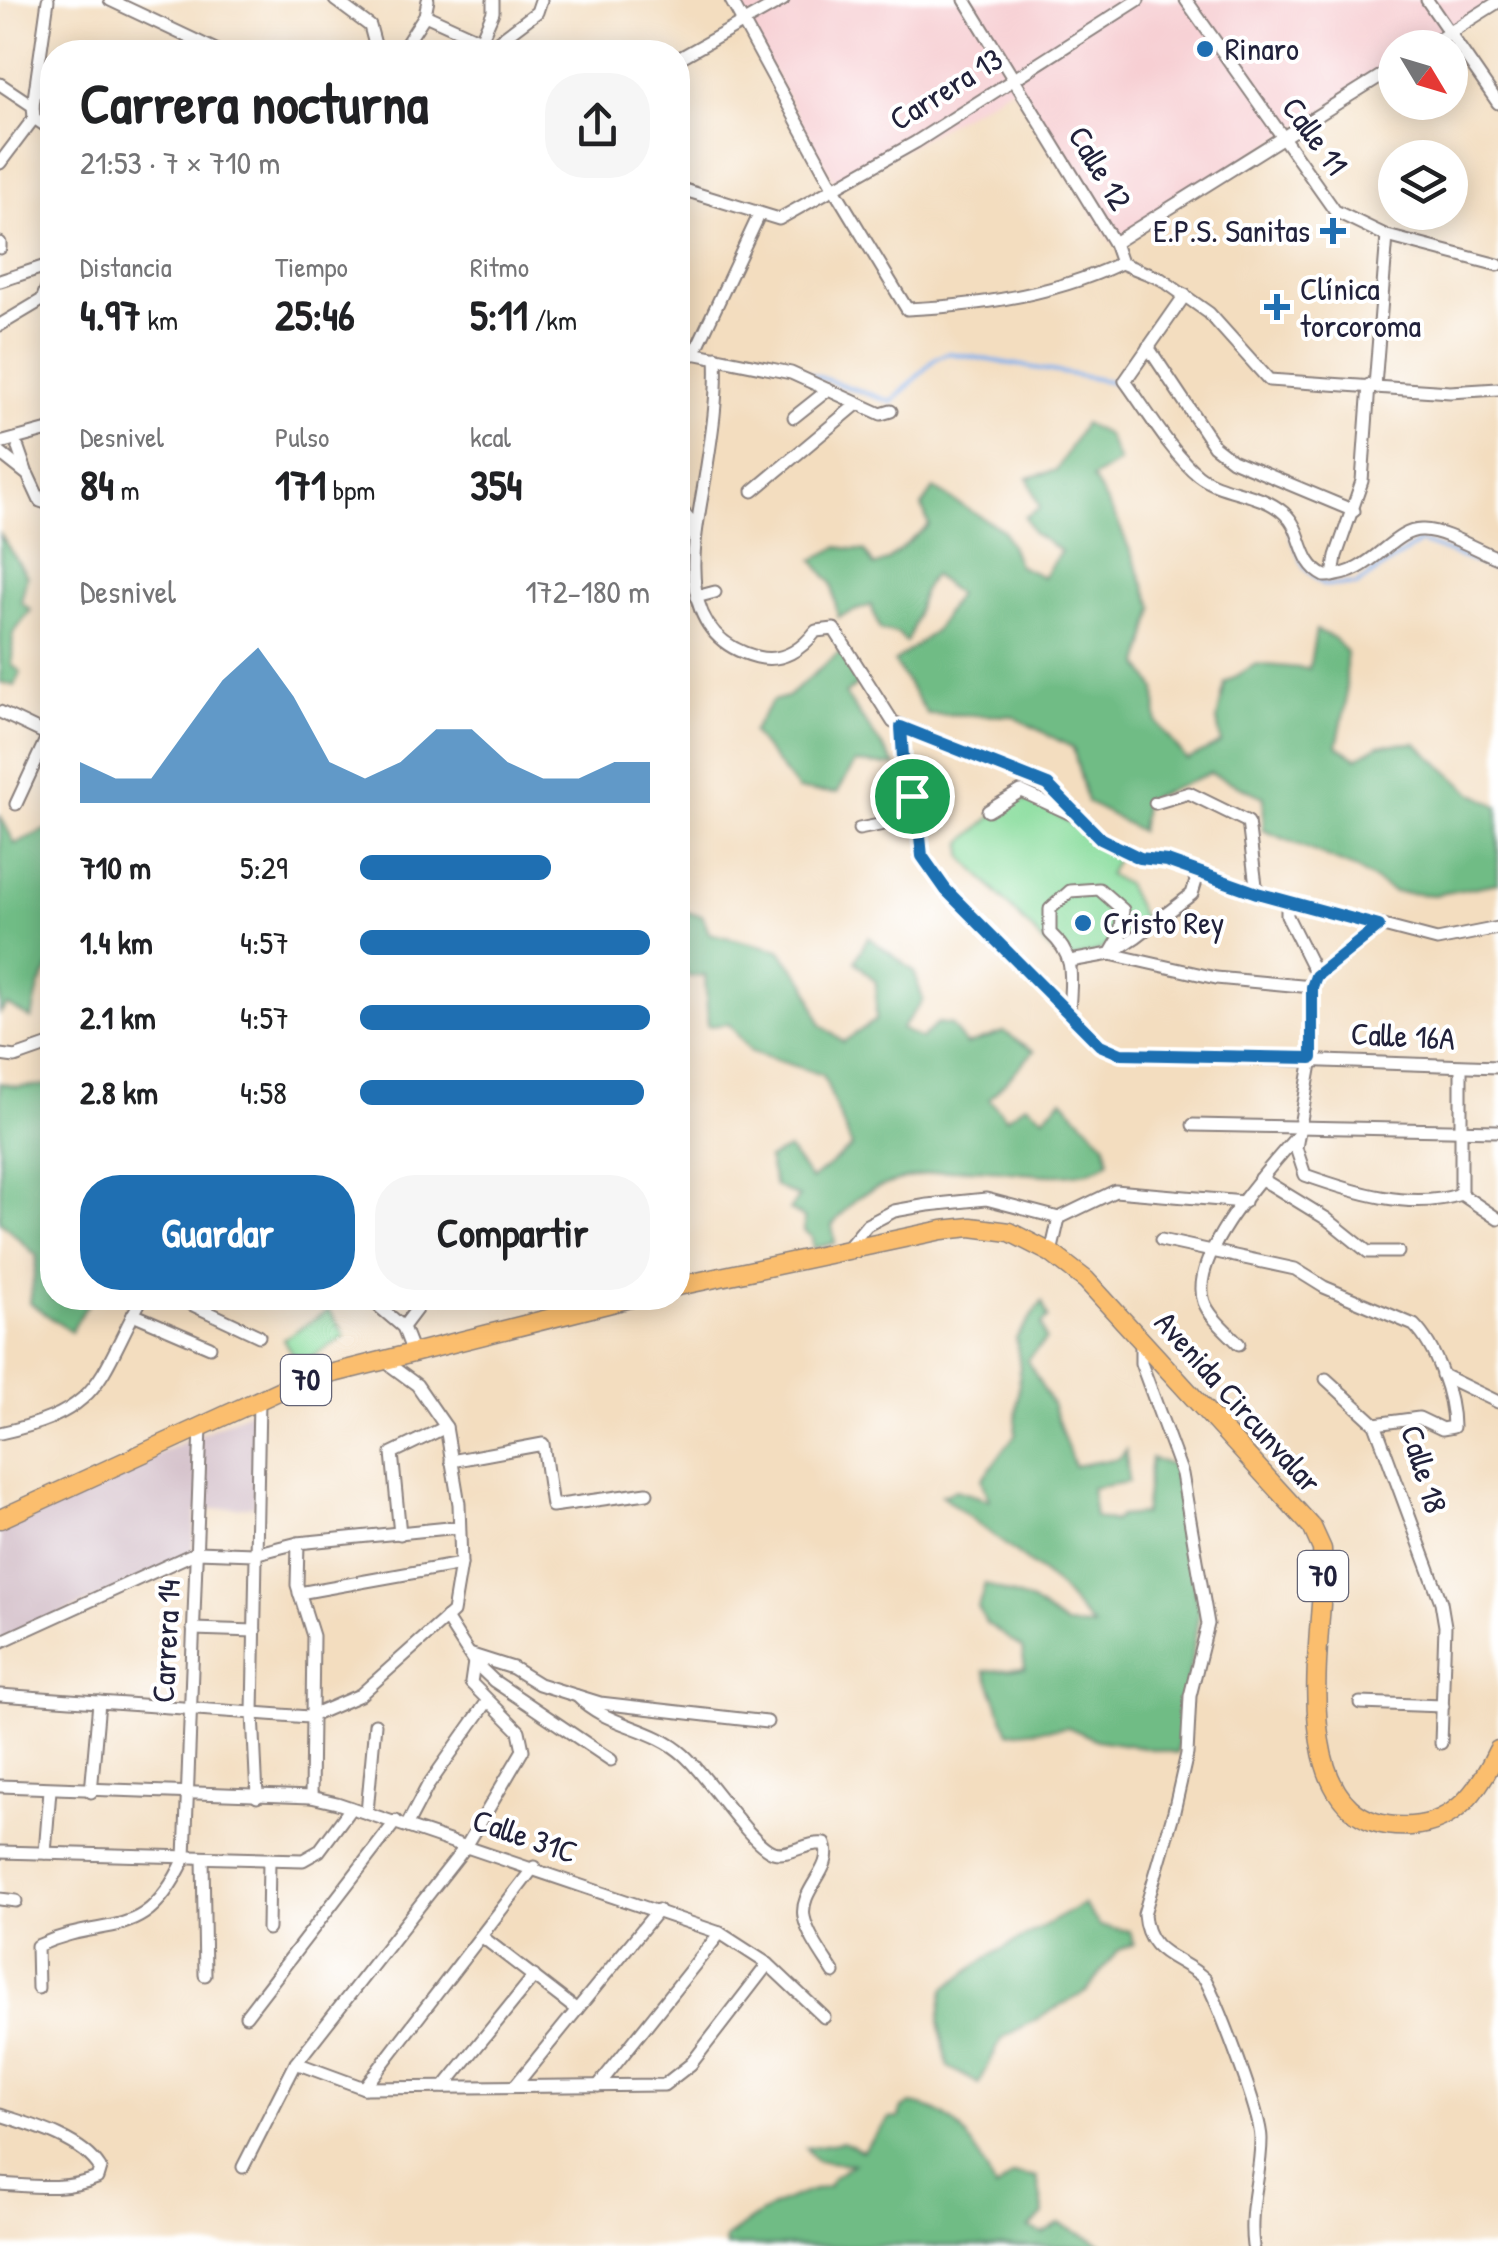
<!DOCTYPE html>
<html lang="es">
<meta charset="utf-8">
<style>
:root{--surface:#fff;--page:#f6f6f6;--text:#202124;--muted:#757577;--accent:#1f6fb2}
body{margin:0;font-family:"Patrick Hand",sans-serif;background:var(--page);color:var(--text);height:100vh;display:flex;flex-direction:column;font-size:38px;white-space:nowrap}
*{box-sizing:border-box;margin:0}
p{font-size:32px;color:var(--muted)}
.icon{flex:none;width:55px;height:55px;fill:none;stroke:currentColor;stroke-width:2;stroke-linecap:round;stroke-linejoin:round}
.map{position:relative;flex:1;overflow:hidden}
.side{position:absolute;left:40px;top:40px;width:650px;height:1270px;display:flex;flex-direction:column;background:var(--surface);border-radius:40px;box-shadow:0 5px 25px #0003}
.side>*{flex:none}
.needle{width:65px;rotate:128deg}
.tools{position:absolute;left:1378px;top:30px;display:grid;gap:20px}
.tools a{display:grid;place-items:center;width:90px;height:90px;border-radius:50%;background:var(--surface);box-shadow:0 5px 25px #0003;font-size:50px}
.pin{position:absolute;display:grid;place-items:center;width:85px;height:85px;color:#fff;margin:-42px;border:5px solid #fff;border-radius:50%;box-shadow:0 2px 10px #0007}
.round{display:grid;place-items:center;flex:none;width:105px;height:105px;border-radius:40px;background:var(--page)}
.overview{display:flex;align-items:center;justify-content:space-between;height:170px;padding:0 40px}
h1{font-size:55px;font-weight:700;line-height:75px}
.metrics{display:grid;grid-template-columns:repeat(3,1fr);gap:15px;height:170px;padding:10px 40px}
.metrics div{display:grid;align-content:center}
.metrics b{font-size:42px;font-weight:700}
.metrics small{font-size:28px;font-weight:400}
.metrics p{font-size:28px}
.chart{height:280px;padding:20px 40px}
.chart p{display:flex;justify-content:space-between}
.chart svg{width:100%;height:180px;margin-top:10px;fill:var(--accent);opacity:.7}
.primary-button{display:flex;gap:20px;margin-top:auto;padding:20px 40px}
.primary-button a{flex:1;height:115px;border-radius:40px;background:var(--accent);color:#fff;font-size:40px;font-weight:700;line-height:115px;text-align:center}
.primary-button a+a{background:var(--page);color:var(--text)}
ul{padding:0 40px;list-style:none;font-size:32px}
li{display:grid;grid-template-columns:160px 120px 1fr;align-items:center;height:75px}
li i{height:25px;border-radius:12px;background:var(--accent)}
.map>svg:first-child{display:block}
.built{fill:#f7cfd3}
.industrial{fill:#d2bdc7}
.green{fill:#8add9e;stroke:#56806c;stroke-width:2.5}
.forest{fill:#6fbc85;stroke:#486f60;stroke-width:2.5}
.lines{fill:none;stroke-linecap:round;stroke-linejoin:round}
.stream{stroke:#80b1ec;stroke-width:4}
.minor-casing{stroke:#8a807d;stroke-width:15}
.primary-casing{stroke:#8a807d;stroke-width:21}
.minor{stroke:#fff;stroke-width:11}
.primary{stroke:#fbbe6e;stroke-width:18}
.route-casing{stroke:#fff;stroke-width:20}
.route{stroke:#1f6fb2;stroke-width:12}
.poi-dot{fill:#1f6fb2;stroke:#fff;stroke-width:4}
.labels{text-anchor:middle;stroke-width:8;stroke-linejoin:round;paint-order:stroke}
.shield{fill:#fff;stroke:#646476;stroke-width:2.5}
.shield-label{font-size:30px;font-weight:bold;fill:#22223b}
.poi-label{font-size:32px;fill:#22223b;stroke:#fff;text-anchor:start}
.street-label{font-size:32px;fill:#22223b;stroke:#fff}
</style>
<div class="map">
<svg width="1498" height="2246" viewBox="0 0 1498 2246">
<rect width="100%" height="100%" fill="#fff"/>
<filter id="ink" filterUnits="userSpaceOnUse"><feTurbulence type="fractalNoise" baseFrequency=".01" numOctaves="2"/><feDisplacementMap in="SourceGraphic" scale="20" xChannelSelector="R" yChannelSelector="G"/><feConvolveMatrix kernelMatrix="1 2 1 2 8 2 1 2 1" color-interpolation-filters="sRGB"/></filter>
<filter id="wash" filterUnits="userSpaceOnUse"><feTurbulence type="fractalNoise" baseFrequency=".0048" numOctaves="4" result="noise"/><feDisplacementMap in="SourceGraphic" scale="40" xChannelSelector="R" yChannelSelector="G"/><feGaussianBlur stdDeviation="2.25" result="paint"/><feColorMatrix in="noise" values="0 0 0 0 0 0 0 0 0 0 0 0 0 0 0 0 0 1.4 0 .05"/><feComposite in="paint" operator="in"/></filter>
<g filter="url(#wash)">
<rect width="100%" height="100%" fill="#f3ddbf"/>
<path class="built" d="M 733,0 L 1498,0 L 1425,47 L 1395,48 L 1395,66 L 1112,243 L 1012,87 L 837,187 Z"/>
<path class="industrial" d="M 255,1409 L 255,1506 L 196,1511 L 191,1557 L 0,1641 L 0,1527 Z"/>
<g class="green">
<path d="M 1022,800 L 1039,802 L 1118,855 L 1108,875 L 1126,884 L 1145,923 L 1097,952 L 1062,962 L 963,857 L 963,842 L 1002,808 Z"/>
<path d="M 329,1310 L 345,1336 L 299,1365 L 283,1339 Z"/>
</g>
<g class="forest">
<path d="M 1084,423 L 1107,435 L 1119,462 L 1093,478 L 1118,522 L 1154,608 L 1140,665 L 1156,689 L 1157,722 L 1187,760 L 1221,743 L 1217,720 L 1225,683 L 1256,664 L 1309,669 L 1316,630 L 1334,638 L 1346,652 L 1346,702 L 1337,746 L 1357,758 L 1379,745 L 1416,743 L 1471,792 L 1498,806 L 1498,883 L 1434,895 L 1394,892 L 1356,869 L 1263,830 L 1264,797 L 1210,773 L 1145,800 L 1140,831 L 1087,802 L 1073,748 L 1012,716 L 927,714 L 894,662 L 935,631 L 957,594 L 933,575 C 916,595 919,621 906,643 L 898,634 L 880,630 L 871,605 L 838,617 L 832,584 L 813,560 L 838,547 L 865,551 L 874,566 L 887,561 L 929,525 L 922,506 L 934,489 L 1003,530 L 1019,566 L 1043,577 L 1061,551 L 1033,533 L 1025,517 L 1040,508 L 1028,478 L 1057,470 Z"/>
<path d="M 0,534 L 27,576 L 21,602 L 31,610 L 13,634 L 12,665 L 21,672 L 15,686 L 0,682 Z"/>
<path d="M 841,651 L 862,681 L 845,694 L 896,766 L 855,763 L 837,793 L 798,790 L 752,732 L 772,701 L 787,697 Z"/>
<path d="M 0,815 L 15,844 L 52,827 L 52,963 L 39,987 L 32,1019 L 7,1005 L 0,1013 Z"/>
<path d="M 679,911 L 702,915 L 709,933 L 780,950 L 806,983 L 821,1025 L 843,1042 L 876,1020 L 876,982 L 855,961 L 868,937 L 914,971 L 923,1000 L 901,1029 L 921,1039 L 938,1023 L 951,1025 L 966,1045 L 1004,1032 L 1034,1051 L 989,1099 L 1006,1118 L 1026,1104 L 1044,1117 L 1062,1099 L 1105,1143 L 1109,1160 C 1081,1189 1002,1167 965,1169 C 934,1171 885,1181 859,1197 C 849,1204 840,1217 832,1225 L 835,1243 L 813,1248 L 812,1237 L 804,1231 L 804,1218 L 790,1210 L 799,1197 L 775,1186 L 768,1159 L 788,1149 L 811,1180 L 852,1147 L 823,1075 L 751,1052 L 729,1024 L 708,1026 L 705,975 L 689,977 L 678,953 Z"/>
<path d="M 0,1083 L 17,1087 L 52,1085 L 52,1298 L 91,1298 L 71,1332 L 30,1303 L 37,1256 L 0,1221 Z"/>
<path d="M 1042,1302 L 1048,1318 L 1041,1325 L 1046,1340 L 1027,1360 L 1052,1404 L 1074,1466 L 1119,1458 L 1126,1450 L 1128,1482 L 1091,1488 L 1095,1517 L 1113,1522 L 1120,1516 L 1144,1514 L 1151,1458 L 1173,1466 L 1199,1612 L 1177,1753 L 1097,1740 L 1068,1727 L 1009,1733 L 985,1671 L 1025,1668 L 1022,1648 L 986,1623 L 978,1607 L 985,1584 L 1032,1602 L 1066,1626 L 1093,1627 L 1055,1583 L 941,1495 L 956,1490 L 989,1500 L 982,1479 L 1015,1435 L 1020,1368 L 1016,1338 Z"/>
<path d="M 1083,1904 L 1100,1926 L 1130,1931 L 1134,1944 L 1117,1951 L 1086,1992 L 1002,2038 L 979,2084 L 948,2067 L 939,2021 L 944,1989 L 990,1956 Z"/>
<path d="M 911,2104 C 961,2110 976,2151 996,2190 L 1012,2175 L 1037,2177 L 1044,2215 L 1029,2228 L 1043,2234 L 1059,2224 L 1106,2246 L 726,2246 L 725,2239 C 754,2216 791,2193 828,2187 L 832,2178 L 853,2164 L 816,2161 L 806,2148 L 843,2142 L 862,2151 L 890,2119 L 899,2118 L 901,2109 Z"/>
</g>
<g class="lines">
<g class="stream">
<path d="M 801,371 L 892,402 L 936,358 L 949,353 L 1114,382 L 1125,391"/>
<path d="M 1290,531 L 1305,568 L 1324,585 L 1356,585 L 1420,542 L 1498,571"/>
</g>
</g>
</g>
<g filter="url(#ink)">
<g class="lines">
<defs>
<g id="minor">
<path d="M 110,0 L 220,52"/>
<path d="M 335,0 L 370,26 L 377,52"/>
<path d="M 731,0 L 833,187 L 907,309 C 980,306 1056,294 1121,263"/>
<path d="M 965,0 L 1114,243 L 1121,263 L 1161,279 L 1209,313 L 1269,380 L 1450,392 L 1498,389"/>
<path d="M 1186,0 L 1335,211 L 1387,236 L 1498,265"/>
<path d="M 1427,0 L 1498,103"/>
<path d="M 425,15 L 478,39"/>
<path d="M 1425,48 L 1498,2"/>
<path d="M 401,52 L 425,15 L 428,0"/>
<path d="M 476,52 L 493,12 L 493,0"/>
<path d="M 484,52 L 537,12 L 541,0"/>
<path d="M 678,59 L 783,0"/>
<path d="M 0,84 L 33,106 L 34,118 L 52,130"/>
<path d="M 33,106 L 48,0"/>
<path d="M 0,163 L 34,118"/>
<path d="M 678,188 L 779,219 L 916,142 L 1138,0"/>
<path d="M 0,243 L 0,248"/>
<path d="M 1114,243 L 1395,67"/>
<path d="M 0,281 L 52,264"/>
<path d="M 1185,295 L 1125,381 C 1145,408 1173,455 1198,475 C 1222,494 1259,491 1284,513 C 1305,531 1297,562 1325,576 C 1372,577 1391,528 1423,530 C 1447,531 1476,550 1498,558"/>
<path d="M 0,325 L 42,300 L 52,274"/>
<path d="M 1148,347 L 1214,446 L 1232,460 L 1354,511"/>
<path d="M 678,350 L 791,373 L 881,414 L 891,411"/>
<path d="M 694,354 L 759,215"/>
<path d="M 716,357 C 718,396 712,434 706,472 C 696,536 668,634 757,657 C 782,663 802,649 816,631 L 834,629 L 893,722 L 1048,785 L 1101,839 L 1140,858 L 1167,861 L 1257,893 L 1437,940 L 1498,928"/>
<path d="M 1375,386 L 1387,236"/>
<path d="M 794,417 L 828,390"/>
<path d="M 0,443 L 52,429"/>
<path d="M 18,448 L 26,471"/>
<path d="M 0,453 L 28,475 L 40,501 L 52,505"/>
<path d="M 753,491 L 856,405"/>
<path d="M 678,506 L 691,522 L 693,536"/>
<path d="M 1333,576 L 1336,556 L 1362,481 L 1369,385"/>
<path d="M 696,597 L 715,592"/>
<path d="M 0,712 L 48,735 L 16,804"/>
<path d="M 901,727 L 904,773 L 919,817 L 922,856 L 946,890 L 1100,1045 L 1121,1054 L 1498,1067"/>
<path d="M 1155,803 L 1189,793 L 1248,822 L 1257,893"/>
<path d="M 988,811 L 1021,791 L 1071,814"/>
<path d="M 859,829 L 919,817"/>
<path d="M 1287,899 L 1287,916 L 1317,976"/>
<path d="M 1379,926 L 1317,976 L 1312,987 L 1312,1058 L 1296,1148 L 1305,1175 C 1353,1192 1411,1211 1461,1194 L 1498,1219"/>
<path d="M 1110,954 L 1216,978 L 1312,987"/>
<path d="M 1070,961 L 1110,954 L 1136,937 L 1192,894 L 1196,881 L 1193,871"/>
<path d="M 1069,1015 C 1070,979 1078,959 1050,933 L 1050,909 L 1070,891 L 1099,889 L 1123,910 L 1120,937 L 1110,954"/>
<path d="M 0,1055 L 15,1057 L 52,1044"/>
<path d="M 1461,1067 L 1461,1194"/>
<path d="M 1193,1125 L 1498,1131"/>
<path d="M 1260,1178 L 1327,1219 L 1368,1252 L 1398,1252"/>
<path d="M 1059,1218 L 1115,1191 L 1244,1202"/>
<path d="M 1161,1240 L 1295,1269 L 1324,1287 L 1414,1325 C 1436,1347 1453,1396 1453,1427 L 1442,1429 L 1419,1418 L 1375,1424"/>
<path d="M 847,1249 L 867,1225 L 894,1211 L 928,1205 L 986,1199 L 1059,1218"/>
<path d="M 1051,1253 L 1059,1218"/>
<path d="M 178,1298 L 259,1336"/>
<path d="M 369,1298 L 403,1327 L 412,1350"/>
<path d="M 133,1314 L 210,1347"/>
<path d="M 403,1327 L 425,1298"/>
<path d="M 1141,1340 L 1141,1363 L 1182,1474 L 1208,1624 L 1190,1696 L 1187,1754 L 1174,1811 L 1144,1914 C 1147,1956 1179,1955 1205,1979 C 1219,2005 1261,2114 1261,2139 C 1261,2177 1248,2207 1253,2246"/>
<path d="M 1239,1344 C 1228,1332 1210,1318 1204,1302 C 1188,1255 1268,1170 1297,1136"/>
<path d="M 1442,1375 L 1498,1402"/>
<path d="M 1326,1379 L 1375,1424 L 1441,1602 L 1445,1626 L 1441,1743"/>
<path d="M 0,1433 C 103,1411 98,1378 142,1298"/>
<path d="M 451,1461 L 543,1444 L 552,1506 L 647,1493"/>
<path d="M 400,1534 L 392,1453 L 446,1427"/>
<path d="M 298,1543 L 297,1585 L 313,1636 L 311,1797"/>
<path d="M 299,1593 L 461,1564"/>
<path d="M 446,1618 L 474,1662 L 494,1681 L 611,1760"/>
<path d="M 193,1629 L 255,1631"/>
<path d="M 0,1642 L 197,1552 L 254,1554 L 298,1543 L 459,1527"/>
<path d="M 469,1654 L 513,1668 L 539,1684 L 600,1703 L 767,1722"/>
<path d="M 0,1695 L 309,1717 L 360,1695 L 453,1612 L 461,1564 L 459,1504 L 446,1427 L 417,1385 L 383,1360"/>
<path d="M 577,1696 C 607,1727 652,1726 684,1755 C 708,1776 749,1843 773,1852 C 789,1857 807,1841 825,1844 C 835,1869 799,1889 804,1917 C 808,1936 824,1957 834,1973"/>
<path d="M 1360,1703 L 1443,1706"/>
<path d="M 0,1786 L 311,1797 L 337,1803 L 720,1933 L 768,1964 L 824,2017"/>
<path d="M 91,1792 L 99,1702"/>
<path d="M 257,1797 L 253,1713 L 259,1400"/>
<path d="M 367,1812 L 375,1724"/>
<path d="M 407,1825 L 427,1787 L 487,1702"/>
<path d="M 0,1852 L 303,1860 L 319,1851 L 351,1808"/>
<path d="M 45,1853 L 50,1790"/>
<path d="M 203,1858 L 205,1975"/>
<path d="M 0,1899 L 16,1901"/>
<path d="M 268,1929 L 269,1859"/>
<path d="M 481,1936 L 577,2010"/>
<path d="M 38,1988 L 37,1946 C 109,1913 143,1948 185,1858 L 201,1427"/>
<path d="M 246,2016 L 396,1821"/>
<path d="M 296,2063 L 364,2088 L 664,2085 L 691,2064 L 768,1964"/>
<path d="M 515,2086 L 658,1910"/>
<path d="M 598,2086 L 720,1933"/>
<path d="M 444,2087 L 534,1976"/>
<path d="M 364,2088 L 534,1867"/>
<path d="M 0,2115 C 32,2125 82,2139 100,2168 L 97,2178 C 65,2191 33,2186 0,2184"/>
<path d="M 243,2167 L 296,2063 L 467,1845 L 523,1750 L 519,1731 L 471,1683 L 474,1662"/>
</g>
<g id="primary">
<path d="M 678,1286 L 942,1230 L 971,1227 L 1010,1232 L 1051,1253 L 1086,1280 L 1312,1527 L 1322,1549 L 1323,1574 C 1320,1653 1285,1834 1411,1826 C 1457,1823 1480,1788 1498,1750"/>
<path d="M 0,1519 L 298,1382 L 631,1298"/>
</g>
</defs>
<use href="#minor" class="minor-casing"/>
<use href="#primary" class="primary-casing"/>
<use href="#minor" class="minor"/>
<use href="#primary" class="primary"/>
</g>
</g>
<g class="lines" filter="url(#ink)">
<defs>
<path id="route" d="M 901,727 L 1048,785 L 1101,839 L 1140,858 L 1167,861 L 1257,893 L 1379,926 L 1316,976 L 1312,987 L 1312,1058 L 1121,1054 L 1100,1045 L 946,890 L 922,856 L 918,817 L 904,772 Z"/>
</defs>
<use href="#route" class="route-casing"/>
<use href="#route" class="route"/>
</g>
<g class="poi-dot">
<circle cx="1205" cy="49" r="10"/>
<path d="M1328 216h10v10h10v10h-10v10h-10v-10h-10v-10h10z"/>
<path d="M1272 292h10v10h10v10h-10v10h-10v-10h-10v-10h10z"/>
<circle cx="1083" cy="923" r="10"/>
</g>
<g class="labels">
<g class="shield">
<rect x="281" y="1355" width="50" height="50" rx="8"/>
<rect x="1298" y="1551" width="50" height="50" rx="8"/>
</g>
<g class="shield-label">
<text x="306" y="1390">70</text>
<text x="1323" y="1586">70</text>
</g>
<g class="poi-label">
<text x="1225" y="60">Rinaro</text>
<text x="1310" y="242" text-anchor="end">E.P.S. Sanitas</text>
<text x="1300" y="300">Clínica<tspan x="1300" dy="37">torcoroma</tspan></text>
<text x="1103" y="934">Cristo Rey</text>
</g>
<g class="street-label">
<text transform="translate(946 89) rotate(-32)" y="11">Carrera 13</text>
<text transform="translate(1315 136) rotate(54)" y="11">Calle 11</text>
<text transform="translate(1100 168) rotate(59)" y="11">Calle 12</text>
<text transform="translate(1403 1036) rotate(3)" y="11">Calle 16A</text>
<text transform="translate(1238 1402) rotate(48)" y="11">Avenida Circunvalar</text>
<text transform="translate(1424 1469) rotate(73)" y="11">Calle 18</text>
<text transform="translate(166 1641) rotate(-87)" y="11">Carrera 14</text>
<text transform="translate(525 1836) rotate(19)" y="11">Calle 31C</text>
</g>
</g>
</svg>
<div class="tools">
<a><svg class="needle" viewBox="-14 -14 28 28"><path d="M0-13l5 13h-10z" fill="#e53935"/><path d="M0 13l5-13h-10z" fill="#757577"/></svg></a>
<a><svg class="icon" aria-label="layers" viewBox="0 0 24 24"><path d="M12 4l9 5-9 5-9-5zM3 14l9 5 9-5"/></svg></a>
</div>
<div class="pin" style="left:912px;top:796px;background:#1e9e55"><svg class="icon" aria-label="arrive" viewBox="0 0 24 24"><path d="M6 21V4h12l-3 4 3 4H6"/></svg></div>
<section class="side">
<div class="overview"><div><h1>Carrera nocturna</h1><p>21:53 · 7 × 710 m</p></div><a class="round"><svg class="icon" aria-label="share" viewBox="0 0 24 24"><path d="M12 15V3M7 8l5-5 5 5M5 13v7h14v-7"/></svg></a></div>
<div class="metrics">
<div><p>Distancia</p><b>4.97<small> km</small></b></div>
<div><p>Tiempo</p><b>25:46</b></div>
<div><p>Ritmo</p><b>5:11<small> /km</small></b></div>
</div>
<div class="metrics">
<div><p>Desnivel</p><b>84<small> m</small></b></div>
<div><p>Pulso</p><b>171<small> bpm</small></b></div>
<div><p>kcal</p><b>354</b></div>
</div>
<div class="chart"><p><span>Desnivel</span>172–180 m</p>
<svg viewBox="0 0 160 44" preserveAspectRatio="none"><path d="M0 44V34L10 38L20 38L30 26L40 14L50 6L60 18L70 34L80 38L90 34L100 26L110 26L120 34L130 38L140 38L150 34L160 34V44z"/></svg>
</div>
<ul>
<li><b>710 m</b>5:29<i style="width:66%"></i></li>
<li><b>1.4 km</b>4:57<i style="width:100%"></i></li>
<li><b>2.1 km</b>4:57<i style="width:100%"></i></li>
<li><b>2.8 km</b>4:58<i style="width:98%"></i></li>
</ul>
<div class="primary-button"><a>Guardar</a><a>Compartir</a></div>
</section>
</div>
